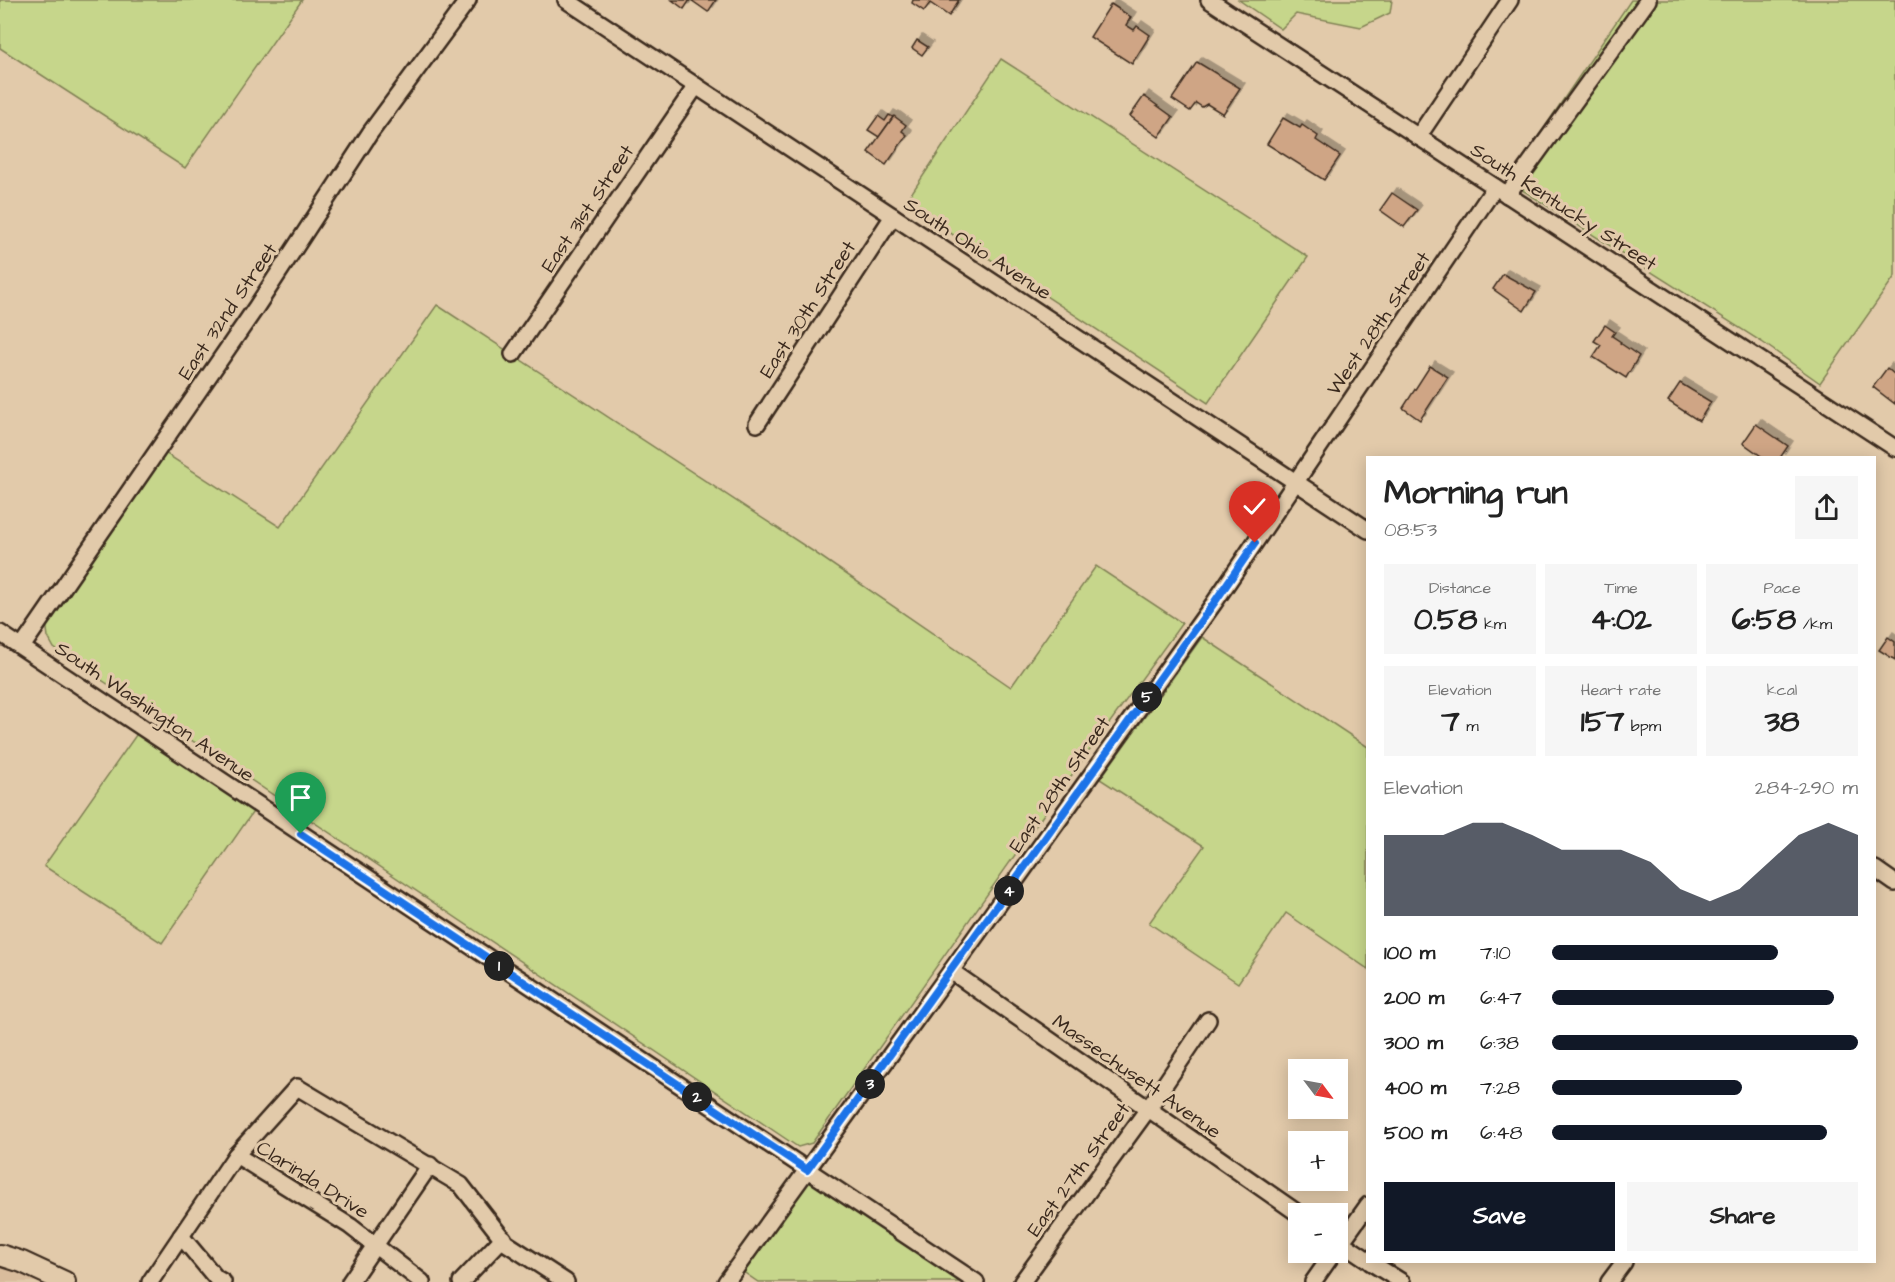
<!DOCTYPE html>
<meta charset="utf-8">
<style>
:root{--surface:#fff;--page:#f6f6f6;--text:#222;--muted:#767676;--accent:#111827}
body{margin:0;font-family:"Architects Daughter",sans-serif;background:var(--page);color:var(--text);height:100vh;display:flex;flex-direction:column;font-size:22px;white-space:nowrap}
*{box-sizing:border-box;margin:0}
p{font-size:20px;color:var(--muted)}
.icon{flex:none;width:33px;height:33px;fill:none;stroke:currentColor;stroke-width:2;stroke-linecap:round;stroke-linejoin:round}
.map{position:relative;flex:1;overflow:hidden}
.side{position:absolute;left:1366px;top:456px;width:510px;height:807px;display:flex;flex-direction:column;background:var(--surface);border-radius:0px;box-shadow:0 3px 15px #0003}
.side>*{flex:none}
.needle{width:39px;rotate:122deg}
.buttons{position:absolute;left:1288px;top:1059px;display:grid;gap:12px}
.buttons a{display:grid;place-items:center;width:60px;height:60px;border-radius:0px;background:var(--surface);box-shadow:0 3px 15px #0003;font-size:30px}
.pin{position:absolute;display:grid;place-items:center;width:51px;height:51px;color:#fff;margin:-62px -26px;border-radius:50% 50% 50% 0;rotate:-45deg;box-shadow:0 0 6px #0007}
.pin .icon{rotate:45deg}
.km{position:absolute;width:30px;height:30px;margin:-15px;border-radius:50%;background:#222;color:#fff;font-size:16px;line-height:30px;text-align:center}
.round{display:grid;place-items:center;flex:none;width:63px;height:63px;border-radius:0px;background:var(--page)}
.headline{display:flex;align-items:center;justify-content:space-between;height:102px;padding:0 18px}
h1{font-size:33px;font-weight:800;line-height:45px}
.figures{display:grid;grid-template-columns:repeat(3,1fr);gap:9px;height:102px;padding:6px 18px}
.figures div{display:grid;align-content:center;border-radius:0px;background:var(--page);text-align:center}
.figures b{font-size:30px;font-weight:800}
.figures small{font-size:16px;font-weight:400}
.figures p{font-size:16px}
.chart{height:168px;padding:12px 18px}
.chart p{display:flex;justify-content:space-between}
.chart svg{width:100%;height:108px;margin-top:6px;fill:var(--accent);opacity:.7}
.button{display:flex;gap:12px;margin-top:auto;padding:12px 18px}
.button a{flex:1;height:69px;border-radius:0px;background:var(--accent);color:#fff;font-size:24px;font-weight:800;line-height:69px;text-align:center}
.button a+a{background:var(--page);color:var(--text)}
ul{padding:0 18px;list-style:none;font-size:20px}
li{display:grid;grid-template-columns:96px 72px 1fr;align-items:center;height:45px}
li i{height:15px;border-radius:8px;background:var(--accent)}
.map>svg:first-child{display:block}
.built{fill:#d9bc9c}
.green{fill:#c6d68b;stroke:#808054;stroke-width:1.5}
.building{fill:#cfa585;stroke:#3b2a1e;stroke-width:1.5;filter:url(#shadow)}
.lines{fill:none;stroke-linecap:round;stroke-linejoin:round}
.minor-casing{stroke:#3b2a1e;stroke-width:20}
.secondary-casing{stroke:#3b2a1e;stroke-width:24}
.minor{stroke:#e2caaa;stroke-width:15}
.secondary{stroke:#e2caaa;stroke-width:20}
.route-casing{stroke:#fff;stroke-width:12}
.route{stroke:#1a73e8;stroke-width:8}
.labels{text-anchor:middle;stroke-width:6;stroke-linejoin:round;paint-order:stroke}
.street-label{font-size:20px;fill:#3b2a1e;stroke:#e2caaa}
</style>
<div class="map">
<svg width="1895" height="1282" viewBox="0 0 1895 1282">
<defs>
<filter id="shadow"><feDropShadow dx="5" dy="-5" stdDeviation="0" flood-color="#0004"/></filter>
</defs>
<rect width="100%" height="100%" fill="#e2caaa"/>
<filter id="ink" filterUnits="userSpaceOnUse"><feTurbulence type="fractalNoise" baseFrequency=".0167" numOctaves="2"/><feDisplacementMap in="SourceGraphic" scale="12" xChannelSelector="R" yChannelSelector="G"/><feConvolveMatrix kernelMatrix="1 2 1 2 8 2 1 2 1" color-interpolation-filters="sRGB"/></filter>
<g filter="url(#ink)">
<path class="built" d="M 0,1256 L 57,1282 L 0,1282 Z"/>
<g class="green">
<path d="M 0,0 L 302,0 L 185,168 L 0,48 Z"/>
<path d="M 1239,0 L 1392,0 L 1390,13 L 1361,27 L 1296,14 L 1281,29 Z"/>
<path d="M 1631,0 L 1895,0 L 1895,276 L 1820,383 L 1762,342 L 1508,181 Z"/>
<path d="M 1001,59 L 1308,257 L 1208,403 L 905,203 Z"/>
<path d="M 437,305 L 814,552 L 1011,687 L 1096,566 L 1182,623 L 1058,794 L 812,1143 L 798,1147 L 54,648 L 48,637 L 46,621 L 162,451 L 280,527 Z"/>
<path d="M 1202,637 L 1368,747 L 1368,969 L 1286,913 L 1238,983 L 1149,923 L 1204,846 L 1100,779 Z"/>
<path d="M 141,728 L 257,806 L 162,943 L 44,866 Z"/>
<path d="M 806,1182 L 819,1183 L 969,1282 L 758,1282 L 742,1271 Z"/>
</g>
<g class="building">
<path d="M 672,0 L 690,0 L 684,9 Z"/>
<path d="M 691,0 L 716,0 L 708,12 Z"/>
<path d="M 913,0 L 959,0 L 949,16 L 930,3 L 924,11 L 912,3 Z"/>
<path d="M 1111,4 L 1131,17 L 1126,25 L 1134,30 L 1137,26 L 1150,35 L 1132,64 L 1090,37 Z"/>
<path d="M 917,40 L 928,47 L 922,55 L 912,48 Z"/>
<path d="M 1197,62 L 1240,88 L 1223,114 L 1207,104 L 1202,107 L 1196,103 L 1190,111 L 1172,99 Z"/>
<path d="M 1144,96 L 1173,117 L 1159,137 L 1130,116 Z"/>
<path d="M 889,115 L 893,117 L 879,137 L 868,130 L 878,116 L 885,121 Z"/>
<path d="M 894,116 L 906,125 L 902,131 L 907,135 L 886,165 L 868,152 Z"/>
<path d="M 1283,118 L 1300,128 L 1302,125 L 1318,136 L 1316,140 L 1340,156 L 1324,180 L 1267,144 Z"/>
<path d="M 1392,193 L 1417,210 L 1404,227 L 1380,210 Z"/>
<path d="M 1503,274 L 1536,292 L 1524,311 L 1493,289 Z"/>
<path d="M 1605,325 L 1615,332 L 1612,336 L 1621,342 L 1620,343 L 1639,356 L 1626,378 L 1593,357 L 1601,345 L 1594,341 Z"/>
<path d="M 1430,366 L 1448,377 L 1420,420 L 1403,408 Z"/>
<path d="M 1887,368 L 1895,375 L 1895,404 L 1873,387 Z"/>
<path d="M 1680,383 L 1711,402 L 1699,421 L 1668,401 Z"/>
<path d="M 1756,424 L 1788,446 L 1780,458 L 1764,458 L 1743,443 Z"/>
<path d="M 1888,637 L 1895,642 L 1895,660 L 1879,650 Z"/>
</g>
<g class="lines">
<defs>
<g id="minor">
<path d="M 566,0 L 1368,530"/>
<path d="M 1209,0 L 1895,448"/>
<path d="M 1418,137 L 1510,0"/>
<path d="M 1507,195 L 1648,0"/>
<path d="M 513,354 L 696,86"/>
<path d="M 757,424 L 893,216"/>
<path d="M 0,633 L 976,1282"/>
<path d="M 22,647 L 255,309 L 370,133 L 468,0"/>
<path d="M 1875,869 L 1895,883"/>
<path d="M 951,971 L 1299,1214"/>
<path d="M 236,1155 L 350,1226 L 422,1282"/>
<path d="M 181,1236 L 216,1278 L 223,1282"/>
<path d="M 1338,1240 L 1368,1260"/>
<path d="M 1338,1247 L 1368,1205"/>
<path d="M 1370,1262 L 1402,1282"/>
<path d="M 150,1282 L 236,1155 L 297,1087 L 461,1185 L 506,1243 L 566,1282"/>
<path d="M 350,1282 L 430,1165"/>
<path d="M 461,1282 L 503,1238"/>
<path d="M 726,1282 L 951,971 L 1214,603 L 1495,187"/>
<path d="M 1022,1282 L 1148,1109 L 1208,1020"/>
<path d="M 1313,1282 L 1334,1252"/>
<path d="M 1609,1282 L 1624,1262"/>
</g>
<path id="secondary" d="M 0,1255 L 22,1262 L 65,1282"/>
</defs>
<use href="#minor" class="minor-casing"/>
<use href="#secondary" class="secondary-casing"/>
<use href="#minor" class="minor"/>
<use href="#secondary" class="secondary"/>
</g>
</g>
<g class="lines" filter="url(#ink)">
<defs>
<path id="route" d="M 301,834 L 807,1170 L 1214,603 L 1255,543"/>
</defs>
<use href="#route" class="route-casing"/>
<use href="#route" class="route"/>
</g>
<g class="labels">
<g class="street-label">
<text transform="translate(1564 206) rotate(33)" y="7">South Kentucky Street</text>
<text transform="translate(587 208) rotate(-56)" y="7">East 31st Street</text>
<text transform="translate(978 248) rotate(33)" y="7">South Ohio Avenue</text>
<text transform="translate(807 309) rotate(-57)" y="7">East 30th Street</text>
<text transform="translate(227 311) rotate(-56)" y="7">East 32nd Street</text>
<text transform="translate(1378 323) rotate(-56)" y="7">West 28th Street</text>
<text transform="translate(155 711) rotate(34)" y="7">South Washington Avenue</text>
<text transform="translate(1059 784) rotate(-55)" y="7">East 28th Street</text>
<text transform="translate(1137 1076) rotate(35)" y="7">Massechusett Avenue</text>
<text transform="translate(1078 1169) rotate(-54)" y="7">East 27th Street</text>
<text transform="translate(313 1179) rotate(32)" y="7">Clarinda Drive</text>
</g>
</g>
</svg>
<div class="buttons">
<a><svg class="needle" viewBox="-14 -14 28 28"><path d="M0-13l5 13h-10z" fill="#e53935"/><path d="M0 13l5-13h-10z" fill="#767676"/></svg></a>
<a>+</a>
<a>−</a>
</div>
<div class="pin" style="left:301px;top:834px;background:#1e9e55"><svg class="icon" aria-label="arrive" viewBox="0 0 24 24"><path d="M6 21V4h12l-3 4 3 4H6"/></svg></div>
<div class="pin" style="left:1255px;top:543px;background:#d93025"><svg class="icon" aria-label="check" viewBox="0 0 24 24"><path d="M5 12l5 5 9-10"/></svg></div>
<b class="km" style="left:499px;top:966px">1</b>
<b class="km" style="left:697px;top:1097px">2</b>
<b class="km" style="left:870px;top:1084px">3</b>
<b class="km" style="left:1009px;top:891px">4</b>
<b class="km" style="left:1147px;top:697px">5</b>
<section class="side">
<div class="headline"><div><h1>Morning run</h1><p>08:53</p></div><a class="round"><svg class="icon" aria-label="share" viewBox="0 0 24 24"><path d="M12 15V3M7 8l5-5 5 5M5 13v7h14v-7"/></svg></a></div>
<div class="figures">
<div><p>Distance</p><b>0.58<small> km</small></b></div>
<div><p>Time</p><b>4:02</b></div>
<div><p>Pace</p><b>6:58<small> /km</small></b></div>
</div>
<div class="figures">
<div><p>Elevation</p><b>7<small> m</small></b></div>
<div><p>Heart rate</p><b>157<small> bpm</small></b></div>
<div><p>kcal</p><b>38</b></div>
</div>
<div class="chart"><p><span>Elevation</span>284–290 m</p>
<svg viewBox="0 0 160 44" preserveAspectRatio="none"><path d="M0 44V11L10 11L20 11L30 6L40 6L50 11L60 17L70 17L80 17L90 22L100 33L110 38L120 33L130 22L140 11L150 6L160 11V44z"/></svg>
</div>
<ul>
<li><b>100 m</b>7:10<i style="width:74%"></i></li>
<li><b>200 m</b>6:47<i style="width:92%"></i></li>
<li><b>300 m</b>6:38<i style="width:100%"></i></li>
<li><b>400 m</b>7:28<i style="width:62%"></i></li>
<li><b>500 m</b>6:48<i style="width:90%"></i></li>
</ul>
<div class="button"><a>Save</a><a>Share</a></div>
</section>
</div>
